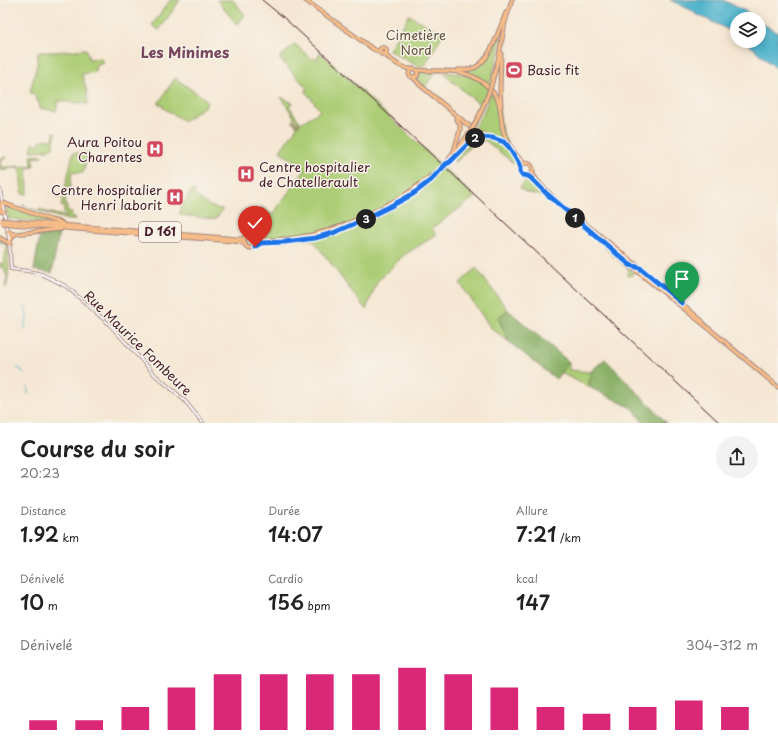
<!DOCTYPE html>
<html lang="fr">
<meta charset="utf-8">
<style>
:root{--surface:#fff;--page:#f2f2f2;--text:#222;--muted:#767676;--accent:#db2777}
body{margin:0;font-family:"Playpen Sans",sans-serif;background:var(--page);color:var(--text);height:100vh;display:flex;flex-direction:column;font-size:15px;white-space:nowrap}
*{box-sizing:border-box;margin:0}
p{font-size:13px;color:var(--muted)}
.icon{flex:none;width:22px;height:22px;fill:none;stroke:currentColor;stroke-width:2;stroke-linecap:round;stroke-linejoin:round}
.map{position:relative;height:423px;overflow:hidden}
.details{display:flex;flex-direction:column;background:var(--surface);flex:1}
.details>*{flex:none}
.tools{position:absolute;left:730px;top:12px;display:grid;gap:8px}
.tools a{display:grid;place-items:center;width:36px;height:36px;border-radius:50%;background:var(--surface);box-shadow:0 2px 10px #0003;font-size:20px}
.pin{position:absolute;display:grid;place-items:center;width:34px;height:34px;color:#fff;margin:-41px -17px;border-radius:50% 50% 50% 0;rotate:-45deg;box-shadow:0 0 4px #0007}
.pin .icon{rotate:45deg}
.km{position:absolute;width:20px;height:20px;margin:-10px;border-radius:50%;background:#222;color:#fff;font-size:11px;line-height:20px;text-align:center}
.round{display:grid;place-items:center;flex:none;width:42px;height:42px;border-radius:21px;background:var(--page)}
.summary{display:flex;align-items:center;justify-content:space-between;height:68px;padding:0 20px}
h1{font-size:22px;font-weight:600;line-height:30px}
.stats{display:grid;grid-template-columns:repeat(3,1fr);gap:6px;height:68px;padding:4px 20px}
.stats div{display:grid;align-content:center}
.stats b{font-size:20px;font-weight:600}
.stats small{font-size:11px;font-weight:400}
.stats p{font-size:11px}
.chart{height:112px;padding:8px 20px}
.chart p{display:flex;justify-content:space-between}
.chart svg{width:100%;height:72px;margin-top:4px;stroke:var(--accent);stroke-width:6}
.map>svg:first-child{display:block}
.green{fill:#accd75;stroke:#7b7650}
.forest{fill:#89b066;stroke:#6a6848}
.water{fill:#4db2cc;stroke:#4c687c}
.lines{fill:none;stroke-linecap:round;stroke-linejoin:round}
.stream{stroke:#4db2cc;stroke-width:1}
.minor-casing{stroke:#a0837f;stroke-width:4}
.major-casing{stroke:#a0837f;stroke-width:5}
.minor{stroke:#fff;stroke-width:2}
.major{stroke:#f7bd88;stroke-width:3}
.rail{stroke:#4a1f2b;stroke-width:1}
.major-bridge-casing{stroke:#a0837f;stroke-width:5;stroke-linecap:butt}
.major-bridge{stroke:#f7bd88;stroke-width:3}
.route-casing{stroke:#fff;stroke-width:8}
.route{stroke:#1a73e8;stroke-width:5}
.labels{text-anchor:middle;stroke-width:3;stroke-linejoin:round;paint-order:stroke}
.shield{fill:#f7f3e8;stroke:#7e5f64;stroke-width:1}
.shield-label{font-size:12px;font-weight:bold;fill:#4a1f2b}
.park-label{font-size:13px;fill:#675341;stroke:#f7f3e8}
.poi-label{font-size:13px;fill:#4a1f2b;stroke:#f7f3e8;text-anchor:start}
.street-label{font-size:13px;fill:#4a1f2b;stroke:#f7f3e8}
.quarter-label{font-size:15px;font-weight:bold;fill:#79475e;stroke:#f7f3e8}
</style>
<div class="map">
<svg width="778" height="423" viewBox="0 0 778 423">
<rect width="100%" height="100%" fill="#f7f3e8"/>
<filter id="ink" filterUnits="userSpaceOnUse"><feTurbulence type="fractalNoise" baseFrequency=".025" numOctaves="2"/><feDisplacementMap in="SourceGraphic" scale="8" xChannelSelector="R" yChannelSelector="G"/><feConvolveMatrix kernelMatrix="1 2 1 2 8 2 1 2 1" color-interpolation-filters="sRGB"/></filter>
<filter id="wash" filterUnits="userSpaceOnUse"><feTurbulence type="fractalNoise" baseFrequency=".012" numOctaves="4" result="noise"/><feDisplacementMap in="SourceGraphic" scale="16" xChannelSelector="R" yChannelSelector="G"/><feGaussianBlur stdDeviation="0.9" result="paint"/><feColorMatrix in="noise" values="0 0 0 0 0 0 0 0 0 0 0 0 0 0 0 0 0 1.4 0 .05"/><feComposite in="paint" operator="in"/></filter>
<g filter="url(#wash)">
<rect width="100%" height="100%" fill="#f5e7d3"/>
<g class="green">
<path d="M 170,0 L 180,0 L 159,30 L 152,25 Z"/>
<path d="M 217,0 L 233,0 L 245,15 L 237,25 Z"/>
<path d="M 409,15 L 443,34 L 424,67 L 417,66 L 389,50 Z"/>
<path d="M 503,24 L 498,56 L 489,87 L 485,84 L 462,72 L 462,71 L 480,65 Z"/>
<path d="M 295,44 L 310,58 L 317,59 L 320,52 L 475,197 L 432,228 L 436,235 L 404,255 L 377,282 L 366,310 L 313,240 L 293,237 L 267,238 L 261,237 L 253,232 L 247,233 L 261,208 L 264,208 L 272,215 L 305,170 L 280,151 L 297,127 L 294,122 L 292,122 L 293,119 L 298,126 L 299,125 L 281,97 L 293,103 L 289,106 L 300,122 L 298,123 L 299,124 L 320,111 L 314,102 L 306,92 L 307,88 L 279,58 Z"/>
<path d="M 86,49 L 89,59 L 101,58 L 103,63 L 95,67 L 96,72 L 82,74 L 87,92 L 88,104 L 58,101 L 56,111 L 40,108 L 38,100 L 36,100 L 35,95 L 30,92 L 37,65 L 38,52 L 57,52 Z"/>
<path d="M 420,72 C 439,73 458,70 476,79 C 481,81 485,85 489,89 L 481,109 L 472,126 L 469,124 L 473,119 L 479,104 L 446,76 L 448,73 L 435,72 L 425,87 L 419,82 L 417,79 Z"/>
<path d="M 175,78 L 208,101 L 205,106 L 184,121 L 162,107 L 163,105 L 161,104 L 160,105 L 158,104 Z"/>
<path d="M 491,92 L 498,104 L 502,131 L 508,144 C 498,135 483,138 474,128 L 483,113 Z"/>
<path d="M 54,132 L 56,133 L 53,147 L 46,150 L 31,151 L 33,143 L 39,145 L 40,140 L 44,141 L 45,139 L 53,140 Z"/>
<path d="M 486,138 C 503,142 505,144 514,159 L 514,162 L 513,163 L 485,140 L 478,139 L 474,142 L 456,162 L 453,161 L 469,143 L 475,139 Z"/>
<path d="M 73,153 L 87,153 L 88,155 L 83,173 L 72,172 L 70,188 L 67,188 L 65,204 L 67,207 L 67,210 L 72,213 L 71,217 L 76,218 L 74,220 L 68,220 L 22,206 L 22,205 L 29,208 L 40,211 L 40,209 L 46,212 L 67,217 L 67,214 L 64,213 L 64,207 L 61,206 Z"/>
<path d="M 42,155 L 41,157 L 33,158 L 34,167 L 27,168 L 28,192 L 27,194 L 22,194 L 20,167 L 0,170 L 0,158 L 6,157 L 6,158 L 0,161 L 1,166 L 5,168 L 6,167 L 21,166 L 21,167 L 27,166 L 27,167 L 30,167 L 30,166 L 32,165 L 31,156 Z"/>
<path d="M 530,179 L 624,262 L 632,270 L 633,272 L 632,275 L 630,276 L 626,275 L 629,272 L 629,270 L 624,264 L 623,265 L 615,256 L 614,257 L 603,245 L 565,214 L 564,215 C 558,209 548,199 541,196 C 534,194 525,194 520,188 L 523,184 Z"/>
<path d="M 192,190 L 195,191 L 194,193 L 199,199 L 200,198 C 206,205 213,208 222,209 L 222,211 L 216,218 L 214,219 L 180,215 L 180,209 L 182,206 Z"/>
<path d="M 6,206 L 7,206 L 61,224 L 8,219 Z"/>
<path d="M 0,239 L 8,244 L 8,247 L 9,268 L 7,286 L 5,288 L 7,277 L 4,268 L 0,267 L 0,263 L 3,264 L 6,244 L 2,242 L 0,243 Z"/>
<path d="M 476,268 L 508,310 L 498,317 L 509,342 L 490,327 L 460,283 Z"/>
<path d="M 569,362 L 569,370 L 590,372 L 589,387 L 561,373 Z"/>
</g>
<g class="forest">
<path d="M 59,233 L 52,273 L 34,270 L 40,234 Z"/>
<path d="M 508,310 L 569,362 L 556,379 L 509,342 L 498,317 Z"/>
<path d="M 605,359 L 667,423 L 643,423 L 634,409 L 589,387 L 590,372 Z"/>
</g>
<g class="water">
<path d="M 670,0 L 723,0 L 747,12 L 754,19 L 737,19 L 737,35 L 725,28 L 694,13 L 691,10 Z"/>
<path d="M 759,22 L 770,28 L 778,33 L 778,72 L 777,69 L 745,41 L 759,41 Z"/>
</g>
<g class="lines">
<g class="stream">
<path d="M 24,330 L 27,317 L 25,306"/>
<path d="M 17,368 L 21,369 L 24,374"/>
<path d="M 28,394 L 28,387"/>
</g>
</g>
</g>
<g filter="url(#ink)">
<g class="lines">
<defs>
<path id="minor" d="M 0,190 L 9,238 L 11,269 L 28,271 L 41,274 L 52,279 L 67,287 L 109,324 L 156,376 L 174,391 L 185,401 L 203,423"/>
<g id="major">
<path d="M 305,0 L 373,49 L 380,52"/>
<circle cx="383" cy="51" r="3.5"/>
<path d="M 383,54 C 393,60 400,69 412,69"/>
<path d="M 417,70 C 432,72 447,69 463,73 C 478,77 494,88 499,103 C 501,112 501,121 503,130 C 506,140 516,157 524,163"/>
<path d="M 458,70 C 465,70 473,70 479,65 C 491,57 500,27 506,13 L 508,11"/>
<path d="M 413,77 L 417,76 L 418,73 L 416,70 L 414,69 L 410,70 L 409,74 L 411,77 L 413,77 L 420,85 L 475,131 L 504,143 L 508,146 L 513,153 L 520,167"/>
<path d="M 491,86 L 499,56 L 505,22 L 512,0"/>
<path d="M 501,106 L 500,89 L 501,53"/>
<path d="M 473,127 L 480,114 L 489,92"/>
<path d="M 452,157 L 470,132"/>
<circle cx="526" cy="170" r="7"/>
<path d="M 446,164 L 454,151 L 460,130 L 460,124 L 456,118"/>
<path d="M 446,164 L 450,162 C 460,152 469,135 485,137"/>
<path d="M 532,172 C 536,182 544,188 551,195"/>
<path d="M 528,176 L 531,178 L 547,194 L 638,272 L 712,331 L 778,387"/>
<path d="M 0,209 L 2,202 L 6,204 L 51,220 L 62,223"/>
<path d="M 0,211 L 4,212"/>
<path d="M 577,217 L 649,275 L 703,322"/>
<path d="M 10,221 L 238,239 L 242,239 L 245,237"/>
<path d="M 11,224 L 233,241 L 240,242 L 245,244"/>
<path d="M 8,231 L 11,233 L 14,234 L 61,229"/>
<path d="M 258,237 C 266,242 278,239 287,239 C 318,236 344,226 371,213 C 384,206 397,200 409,192 C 419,186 428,177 439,171"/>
<path d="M 0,238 L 10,244"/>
<path d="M 10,242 L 12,237 L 15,234"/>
<path d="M 256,246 L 258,241 L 256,236 L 252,234 L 246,236 C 243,241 244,249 252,248 C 256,247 257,245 260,243 C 265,241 273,243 278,243 C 287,243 296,241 305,240 C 333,234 359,223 384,210 C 401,201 417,193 431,181 C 436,177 439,172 443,167"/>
</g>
</defs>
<use href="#minor" class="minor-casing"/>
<use href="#major" class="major-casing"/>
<use href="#minor" class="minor"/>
<use href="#major" class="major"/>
<path class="rail" d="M 262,0 L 283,17 L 316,47 L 720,423"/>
<defs>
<g id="major-bridge">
<path d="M 489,92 L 491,86"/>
<path d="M 470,132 L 473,127"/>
<path d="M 443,167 L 446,165"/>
<path d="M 1,220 L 10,221"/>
<path d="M 2,223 L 11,224"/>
</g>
</defs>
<use href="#major-bridge" class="major-bridge-casing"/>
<use href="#major-bridge" class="major-bridge"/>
</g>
</g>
<g class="lines" filter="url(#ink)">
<defs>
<path id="route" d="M 255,247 L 261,243 L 285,242 L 315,238 L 333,233 L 354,224 L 389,207 L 413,194 L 431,180 L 446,164 L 450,162 L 473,139 L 482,137 L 493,138 L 504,142 L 508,146 L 518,162 L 520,167 L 520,172 L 522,175 L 528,176 L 531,178 L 547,194 L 630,265 L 640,268 L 682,303"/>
</defs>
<use href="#route" class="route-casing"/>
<use href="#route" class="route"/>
</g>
<defs>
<symbol id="stadium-square" viewBox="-11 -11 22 22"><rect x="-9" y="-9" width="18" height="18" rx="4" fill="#d1495b" stroke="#f7f3e8"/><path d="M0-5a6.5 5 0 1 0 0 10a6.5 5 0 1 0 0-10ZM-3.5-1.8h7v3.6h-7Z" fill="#fff"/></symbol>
<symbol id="hospital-square" viewBox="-11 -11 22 22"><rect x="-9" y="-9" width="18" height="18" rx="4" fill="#d1495b" stroke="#f7f3e8"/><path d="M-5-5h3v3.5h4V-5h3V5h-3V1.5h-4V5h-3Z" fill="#fff"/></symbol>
</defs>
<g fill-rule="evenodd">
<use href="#stadium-square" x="504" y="60" width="20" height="20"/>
<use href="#hospital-square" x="145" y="139" width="20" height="20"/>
<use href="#hospital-square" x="236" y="164" width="20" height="20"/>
<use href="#hospital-square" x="165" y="187" width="20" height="20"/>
</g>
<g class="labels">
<rect class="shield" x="139" y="222" width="42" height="20" rx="3"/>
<g class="shield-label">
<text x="160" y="236">D 161</text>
</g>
<g class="park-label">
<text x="416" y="40">Cimetière<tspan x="416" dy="15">Nord</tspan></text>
</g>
<g class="poi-label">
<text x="527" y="75">Basic fit</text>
<text x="142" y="147" text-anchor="end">Aura Poitou<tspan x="142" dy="15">Charentes</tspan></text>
<text x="259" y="172">Centre hospitalier<tspan x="259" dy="15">de Chatellerault</tspan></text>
<text x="162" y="195" text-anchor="end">Centre hospitalier<tspan x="162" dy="15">Henri laborit</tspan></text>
</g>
<g class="street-label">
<text transform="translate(138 343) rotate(44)" y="5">Rue Maurice Fombeure</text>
</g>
<g class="quarter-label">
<text x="185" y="58">Les Minimes</text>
</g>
</g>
</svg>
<div class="tools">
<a><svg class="icon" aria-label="layers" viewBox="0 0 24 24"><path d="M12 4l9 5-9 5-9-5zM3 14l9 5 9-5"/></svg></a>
</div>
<div class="pin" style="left:682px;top:303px;background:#1e9e55"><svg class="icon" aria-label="arrive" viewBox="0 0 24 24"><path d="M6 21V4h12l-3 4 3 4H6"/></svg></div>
<div class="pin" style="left:255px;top:247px;background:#d93025"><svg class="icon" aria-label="check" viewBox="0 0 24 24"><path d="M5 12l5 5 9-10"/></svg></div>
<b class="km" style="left:575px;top:218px">1</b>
<b class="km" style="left:475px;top:138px">2</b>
<b class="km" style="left:366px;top:219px">3</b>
</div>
<section class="details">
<div class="summary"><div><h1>Course du soir</h1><p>20:23</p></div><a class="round"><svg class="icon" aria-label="share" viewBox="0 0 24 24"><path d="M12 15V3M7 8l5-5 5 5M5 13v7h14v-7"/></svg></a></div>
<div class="stats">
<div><p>Distance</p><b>1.92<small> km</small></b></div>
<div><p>Durée</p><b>14:07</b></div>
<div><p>Allure</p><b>7:21<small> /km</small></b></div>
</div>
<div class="stats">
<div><p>Dénivelé</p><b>10<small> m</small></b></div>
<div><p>Cardio</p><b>156<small> bpm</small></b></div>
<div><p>kcal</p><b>147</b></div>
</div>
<div class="chart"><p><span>Dénivelé</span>304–312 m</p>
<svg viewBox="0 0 160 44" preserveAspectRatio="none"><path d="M5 44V38M15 44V38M25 44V30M35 44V18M45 44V10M55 44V10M65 44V10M75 44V10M85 44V6M95 44V10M105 44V18M115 44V30M125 44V34M135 44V30M145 44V26M155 44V30"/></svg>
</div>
</section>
